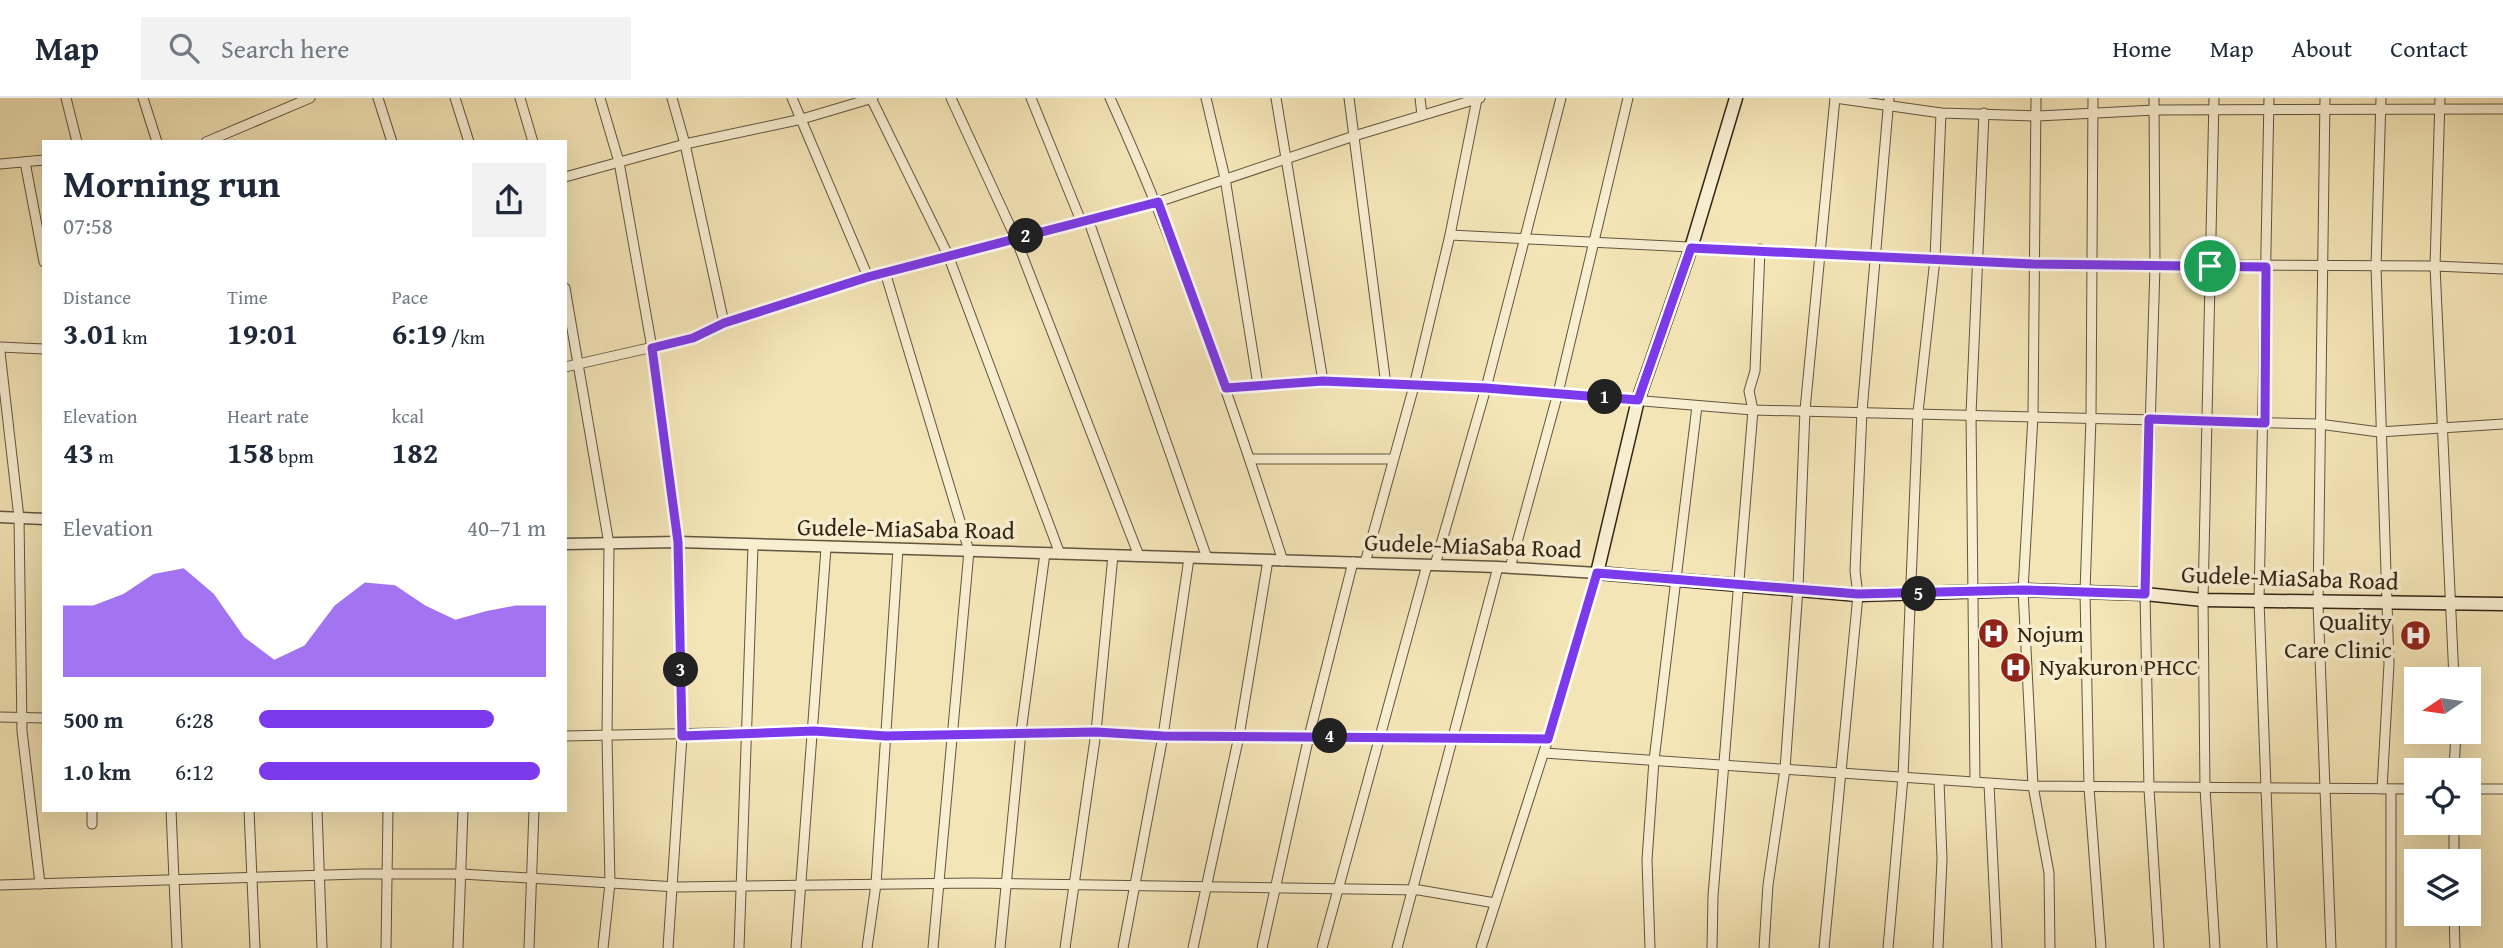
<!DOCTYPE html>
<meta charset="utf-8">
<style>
:root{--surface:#fff;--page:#f2f2f3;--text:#1f2937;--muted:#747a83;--line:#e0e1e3;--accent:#7c3aed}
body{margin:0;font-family:"Gentium Book Plus",serif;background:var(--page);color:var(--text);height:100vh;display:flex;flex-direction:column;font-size:26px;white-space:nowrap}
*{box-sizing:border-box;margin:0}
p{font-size:23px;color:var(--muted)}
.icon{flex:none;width:38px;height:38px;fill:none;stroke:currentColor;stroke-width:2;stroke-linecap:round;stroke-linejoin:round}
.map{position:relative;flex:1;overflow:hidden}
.panel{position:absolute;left:42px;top:42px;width:525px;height:672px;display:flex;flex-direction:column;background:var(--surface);border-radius:0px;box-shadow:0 7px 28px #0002}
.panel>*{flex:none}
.needle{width:46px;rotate:257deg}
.buttons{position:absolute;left:2404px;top:569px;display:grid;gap:14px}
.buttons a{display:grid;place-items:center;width:77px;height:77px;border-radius:0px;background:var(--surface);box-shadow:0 7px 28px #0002;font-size:35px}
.pin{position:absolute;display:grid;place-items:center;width:60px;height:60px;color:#fff;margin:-30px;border:4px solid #fff;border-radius:50%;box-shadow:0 2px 7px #0007}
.km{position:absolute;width:35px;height:35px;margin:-18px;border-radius:50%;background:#222;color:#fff;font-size:19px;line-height:35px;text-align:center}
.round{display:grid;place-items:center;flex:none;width:74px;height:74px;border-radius:0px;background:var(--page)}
.summary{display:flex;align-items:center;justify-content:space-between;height:119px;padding:0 21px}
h1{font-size:38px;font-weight:600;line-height:52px}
.figures{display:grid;grid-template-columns:repeat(3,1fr);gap:10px;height:119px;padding:7px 21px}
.figures div{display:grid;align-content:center}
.figures b{font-size:30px;font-weight:600}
.figures small{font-size:19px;font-weight:400}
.figures p{font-size:19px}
.chart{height:196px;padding:14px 21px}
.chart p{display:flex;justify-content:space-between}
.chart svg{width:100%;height:126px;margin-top:7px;fill:var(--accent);opacity:.7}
ul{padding:0 21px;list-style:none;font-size:23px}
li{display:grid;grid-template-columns:112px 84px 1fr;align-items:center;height:52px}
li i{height:18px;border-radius:9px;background:var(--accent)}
header{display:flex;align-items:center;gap:42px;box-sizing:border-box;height:98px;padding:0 35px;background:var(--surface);border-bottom:2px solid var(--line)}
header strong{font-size:33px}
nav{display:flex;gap:38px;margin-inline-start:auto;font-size:24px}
.search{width:490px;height:63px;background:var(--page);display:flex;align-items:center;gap:18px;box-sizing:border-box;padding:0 24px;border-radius:0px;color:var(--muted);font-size:26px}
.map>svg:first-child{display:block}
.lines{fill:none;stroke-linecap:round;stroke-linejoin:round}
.minor-casing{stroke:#62553f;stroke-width:11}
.tertiary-casing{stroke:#62553f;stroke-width:13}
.secondary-casing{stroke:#322517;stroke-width:15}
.minor{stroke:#f8eed0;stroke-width:9}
.tertiary{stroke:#f8eed0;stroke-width:10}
.secondary{stroke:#f8eed0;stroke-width:12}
.route-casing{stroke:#fff;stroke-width:14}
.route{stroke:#7c3aed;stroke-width:9}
.labels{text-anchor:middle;stroke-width:7;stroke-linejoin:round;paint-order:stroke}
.street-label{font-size:24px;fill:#322517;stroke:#f8eed0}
.poi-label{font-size:24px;fill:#322517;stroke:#f8eed0;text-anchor:start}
</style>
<header>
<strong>Map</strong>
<div class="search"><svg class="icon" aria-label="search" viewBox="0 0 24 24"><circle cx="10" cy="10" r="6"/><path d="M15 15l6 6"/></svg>Search here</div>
<nav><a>Home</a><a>Map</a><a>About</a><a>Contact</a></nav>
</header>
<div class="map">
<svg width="2503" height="850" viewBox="0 0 2503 850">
<rect width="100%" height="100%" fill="#f4e5b7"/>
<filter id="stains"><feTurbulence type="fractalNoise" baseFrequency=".00286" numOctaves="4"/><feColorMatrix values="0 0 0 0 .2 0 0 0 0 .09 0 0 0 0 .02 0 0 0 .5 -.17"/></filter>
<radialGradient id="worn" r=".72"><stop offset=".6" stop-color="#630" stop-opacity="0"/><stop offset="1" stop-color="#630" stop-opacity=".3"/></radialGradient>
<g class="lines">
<defs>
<g id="minor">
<path d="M 66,0 L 77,44"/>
<path d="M 143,0 L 157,44"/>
<path d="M 378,0 L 392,44"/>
<path d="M 455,0 L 469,44"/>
<path d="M 520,0 L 533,44"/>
<path d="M 600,0 L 619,64 L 652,250 L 678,444 L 682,638 L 668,850"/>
<path d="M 672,0 L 685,46 L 724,225"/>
<path d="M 792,0 L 868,179"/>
<path d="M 871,0 L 948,157 L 1060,456"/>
<path d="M 951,0 L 1016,141 L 1139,458"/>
<path d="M 1031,0 L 1081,123"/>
<path d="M 1110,0 C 1179,151 1232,306 1283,463"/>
<path d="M 1206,0 L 1225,80 L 1258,287"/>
<path d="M 1276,0 L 1323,283"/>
<path d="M 1349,0 L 1386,287"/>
<path d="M 1420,0 L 1422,17"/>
<path d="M 1835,0 L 1941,15 L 2038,18 L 2155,12 L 2503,11"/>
<path d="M 2036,0 L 2033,318 L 2023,492 L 2033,688 L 2049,775 L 2050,850"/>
<path d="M 2093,0 L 2091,319 L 2085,494 L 2089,690 L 2101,850"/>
<path d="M 2154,0 L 2155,168 L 2145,496 L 2149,691 L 2159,850"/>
<path d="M 2214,0 L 2203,502 L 2205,690 L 2215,850"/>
<path d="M 2269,0 L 2259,503 L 2272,850"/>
<path d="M 2325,0 L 2318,505 L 2331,850"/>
<path d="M 2381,0 L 2376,169 L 2389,566 L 2382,691"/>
<path d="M 2440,0 L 2435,168 L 2454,581"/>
<path d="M 206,44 L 310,0"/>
<path d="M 25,64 L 44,164"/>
<path d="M 0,66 L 44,62"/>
<path d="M 565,79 L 685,46 L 802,21 L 873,0"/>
<path d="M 1088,121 L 1207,460"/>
<path d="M 1450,137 L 2032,166 L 2435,168 L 2503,171"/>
<path d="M 885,174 L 969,453 L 933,850"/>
<path d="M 565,190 L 609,446 L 607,638 L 610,785 L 603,850"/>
<path d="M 0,249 L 44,251"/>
<path d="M 0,254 L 19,420 L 22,633 L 40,786"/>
<path d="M 565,269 L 693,240 L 724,225 L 868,179 L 1158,104 L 1354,38 L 1480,0"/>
<path d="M 1226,290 L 1323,283 L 1486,290 L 1753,312 L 2319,326 L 2379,334 L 2503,326"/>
<path d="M 1250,361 L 1393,361"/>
<path d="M 1365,465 L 1414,288 L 1450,137 L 1477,1"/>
<path d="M 1435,467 L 1486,290 L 1561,0"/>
<path d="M 1510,470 L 1558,295 L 1628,0"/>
<path d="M 0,619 L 44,620"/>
<path d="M 565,638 L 814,633 L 886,638 L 1096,634 L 1163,638 L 1548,641"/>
<path d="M 1544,655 L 2033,688 L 2417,691"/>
<path d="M 2454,672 L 2456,634"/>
<path d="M 1975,684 L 1971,316 L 1984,15"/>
<path d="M 1989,686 L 1997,850"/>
<path d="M 2469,691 L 2503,691"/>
<path d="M 2391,692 L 2391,850"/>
<path d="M 92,712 L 92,726"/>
<path d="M 171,712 L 177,850"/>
<path d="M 249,712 L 255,850"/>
<path d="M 317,712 L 322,850"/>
<path d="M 2454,724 L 2454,763"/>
<path d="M 0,787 L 360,776 L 462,776 L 677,789 L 974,785 L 1419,792 L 1495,805"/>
<path d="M 2454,816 L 2455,850"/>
<path d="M 386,850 L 388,712"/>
<path d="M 458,850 L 463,712"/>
<path d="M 529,850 L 534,712"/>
<path d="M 739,850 L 753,448"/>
<path d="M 796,850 L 826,450"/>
<path d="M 867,850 L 876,786 L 898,451"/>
<path d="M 1000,850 L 1021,634 L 1045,455"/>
<path d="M 1065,850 L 1096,634 L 1113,457"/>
<path d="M 1123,850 L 1163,638 L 1189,460"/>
<path d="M 1193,850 L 1239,638 L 1268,462"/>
<path d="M 1262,850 L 1309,638 L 1353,464"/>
<path d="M 1322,850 L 1427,467"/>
<path d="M 1397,850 L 1498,469"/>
<path d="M 1481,850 L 1548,641 L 1597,475"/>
<path d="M 1650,850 L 1647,762 L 1654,662 L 1697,308"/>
<path d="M 1712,850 L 1713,798 L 1753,312 L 1749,293 L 1755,273 L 1760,151"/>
<path d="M 1764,850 L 1768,787 L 1785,671 L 1798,490 L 1805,312 L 1835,0"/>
<path d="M 1824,850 L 1858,497 L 1855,473 L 1862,313 L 1889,0"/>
<path d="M 1888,850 L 1903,679 L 1918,314 L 1935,161 L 1941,15"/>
<path d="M 1938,850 L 1942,761 L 1939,683"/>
</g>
<g id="tertiary">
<path d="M 0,419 L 44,421"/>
<path d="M 565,446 L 678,444 L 1498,469 L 1597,475"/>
</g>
<path id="secondary" d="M 1736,0 L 1691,150 L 1638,302 L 1597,475 L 1858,497 L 2023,492 L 2145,496 L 2203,502 L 2503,506"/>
</defs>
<use href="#minor" class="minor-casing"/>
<use href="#tertiary" class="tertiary-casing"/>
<use href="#secondary" class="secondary-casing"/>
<use href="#minor" class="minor"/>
<use href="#tertiary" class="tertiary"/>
<use href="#secondary" class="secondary"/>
</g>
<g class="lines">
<defs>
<path id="route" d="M 1158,104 L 1226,290 L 1323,283 L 1486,290 L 1638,302 L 1691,150 L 2032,166 L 2266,169 L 2265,325 L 2149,321 L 2145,496 L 2023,492 L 1858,496 L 1597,475 L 1548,641 L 1163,638 L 1096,634 L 886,638 L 814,633 L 682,638 L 678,444 L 652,250 L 693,240 L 724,225 L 868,179 Z"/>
</defs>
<use href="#route" class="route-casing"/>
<use href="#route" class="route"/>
</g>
<defs>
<symbol id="hospital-disc" viewBox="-11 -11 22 22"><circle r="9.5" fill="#8f2418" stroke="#f8eed0"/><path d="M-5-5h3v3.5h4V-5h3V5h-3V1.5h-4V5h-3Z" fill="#fff"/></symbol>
</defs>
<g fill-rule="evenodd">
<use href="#hospital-disc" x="1976" y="518" width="35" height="35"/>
<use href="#hospital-disc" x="2398" y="520" width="35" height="35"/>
<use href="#hospital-disc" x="1998" y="552" width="35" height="35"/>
</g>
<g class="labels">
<g class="street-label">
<text transform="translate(906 431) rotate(1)" y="8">Gudele-MiaSaba Road</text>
<text transform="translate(1473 448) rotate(2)" y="8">Gudele-MiaSaba Road</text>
<text transform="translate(2290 480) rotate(2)" y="8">Gudele-MiaSaba Road</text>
</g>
<g class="poi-label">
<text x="2392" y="532" text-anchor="end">Quality<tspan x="2392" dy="28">Care Clinic</tspan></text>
<text x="2017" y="544">Nojum</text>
<text x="2039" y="577">Nyakuron PHCC</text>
</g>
</g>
<rect width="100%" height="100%" filter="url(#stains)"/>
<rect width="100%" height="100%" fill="url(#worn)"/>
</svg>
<div class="buttons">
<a><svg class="needle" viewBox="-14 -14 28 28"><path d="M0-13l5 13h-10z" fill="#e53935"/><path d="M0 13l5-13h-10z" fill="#747a83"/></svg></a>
<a><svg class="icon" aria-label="locate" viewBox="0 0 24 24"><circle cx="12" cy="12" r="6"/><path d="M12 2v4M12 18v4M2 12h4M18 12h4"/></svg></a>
<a><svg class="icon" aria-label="layers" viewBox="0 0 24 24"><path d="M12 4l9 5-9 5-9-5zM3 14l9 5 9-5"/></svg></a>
</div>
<div class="pin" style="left:2210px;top:168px;background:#1e9e55"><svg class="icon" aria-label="arrive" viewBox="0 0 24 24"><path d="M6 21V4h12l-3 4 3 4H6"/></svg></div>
<b class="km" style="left:1605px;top:299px">1</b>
<b class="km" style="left:1026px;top:138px">2</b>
<b class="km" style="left:681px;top:572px">3</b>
<b class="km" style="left:1330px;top:638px">4</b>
<b class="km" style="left:1919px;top:496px">5</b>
<section class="panel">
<div class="summary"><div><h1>Morning run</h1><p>07:58</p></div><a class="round"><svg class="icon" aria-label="share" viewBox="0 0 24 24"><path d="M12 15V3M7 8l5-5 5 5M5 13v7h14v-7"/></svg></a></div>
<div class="figures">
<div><p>Distance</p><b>3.01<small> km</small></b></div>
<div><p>Time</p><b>19:01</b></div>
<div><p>Pace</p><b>6:19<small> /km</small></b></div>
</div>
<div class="figures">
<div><p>Elevation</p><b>43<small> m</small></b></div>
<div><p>Heart rate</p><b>158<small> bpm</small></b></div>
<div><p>kcal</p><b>182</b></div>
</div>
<div class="chart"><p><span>Elevation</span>40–71 m</p>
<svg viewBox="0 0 160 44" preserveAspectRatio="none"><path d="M0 44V19L10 19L20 15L30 8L40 6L50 15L60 30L70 38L80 33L90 19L100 11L110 12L120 19L130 24L140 21L150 19L160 19V44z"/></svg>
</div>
<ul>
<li><b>500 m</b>6:28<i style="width:82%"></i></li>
<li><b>1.0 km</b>6:12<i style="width:98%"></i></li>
</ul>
</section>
</div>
